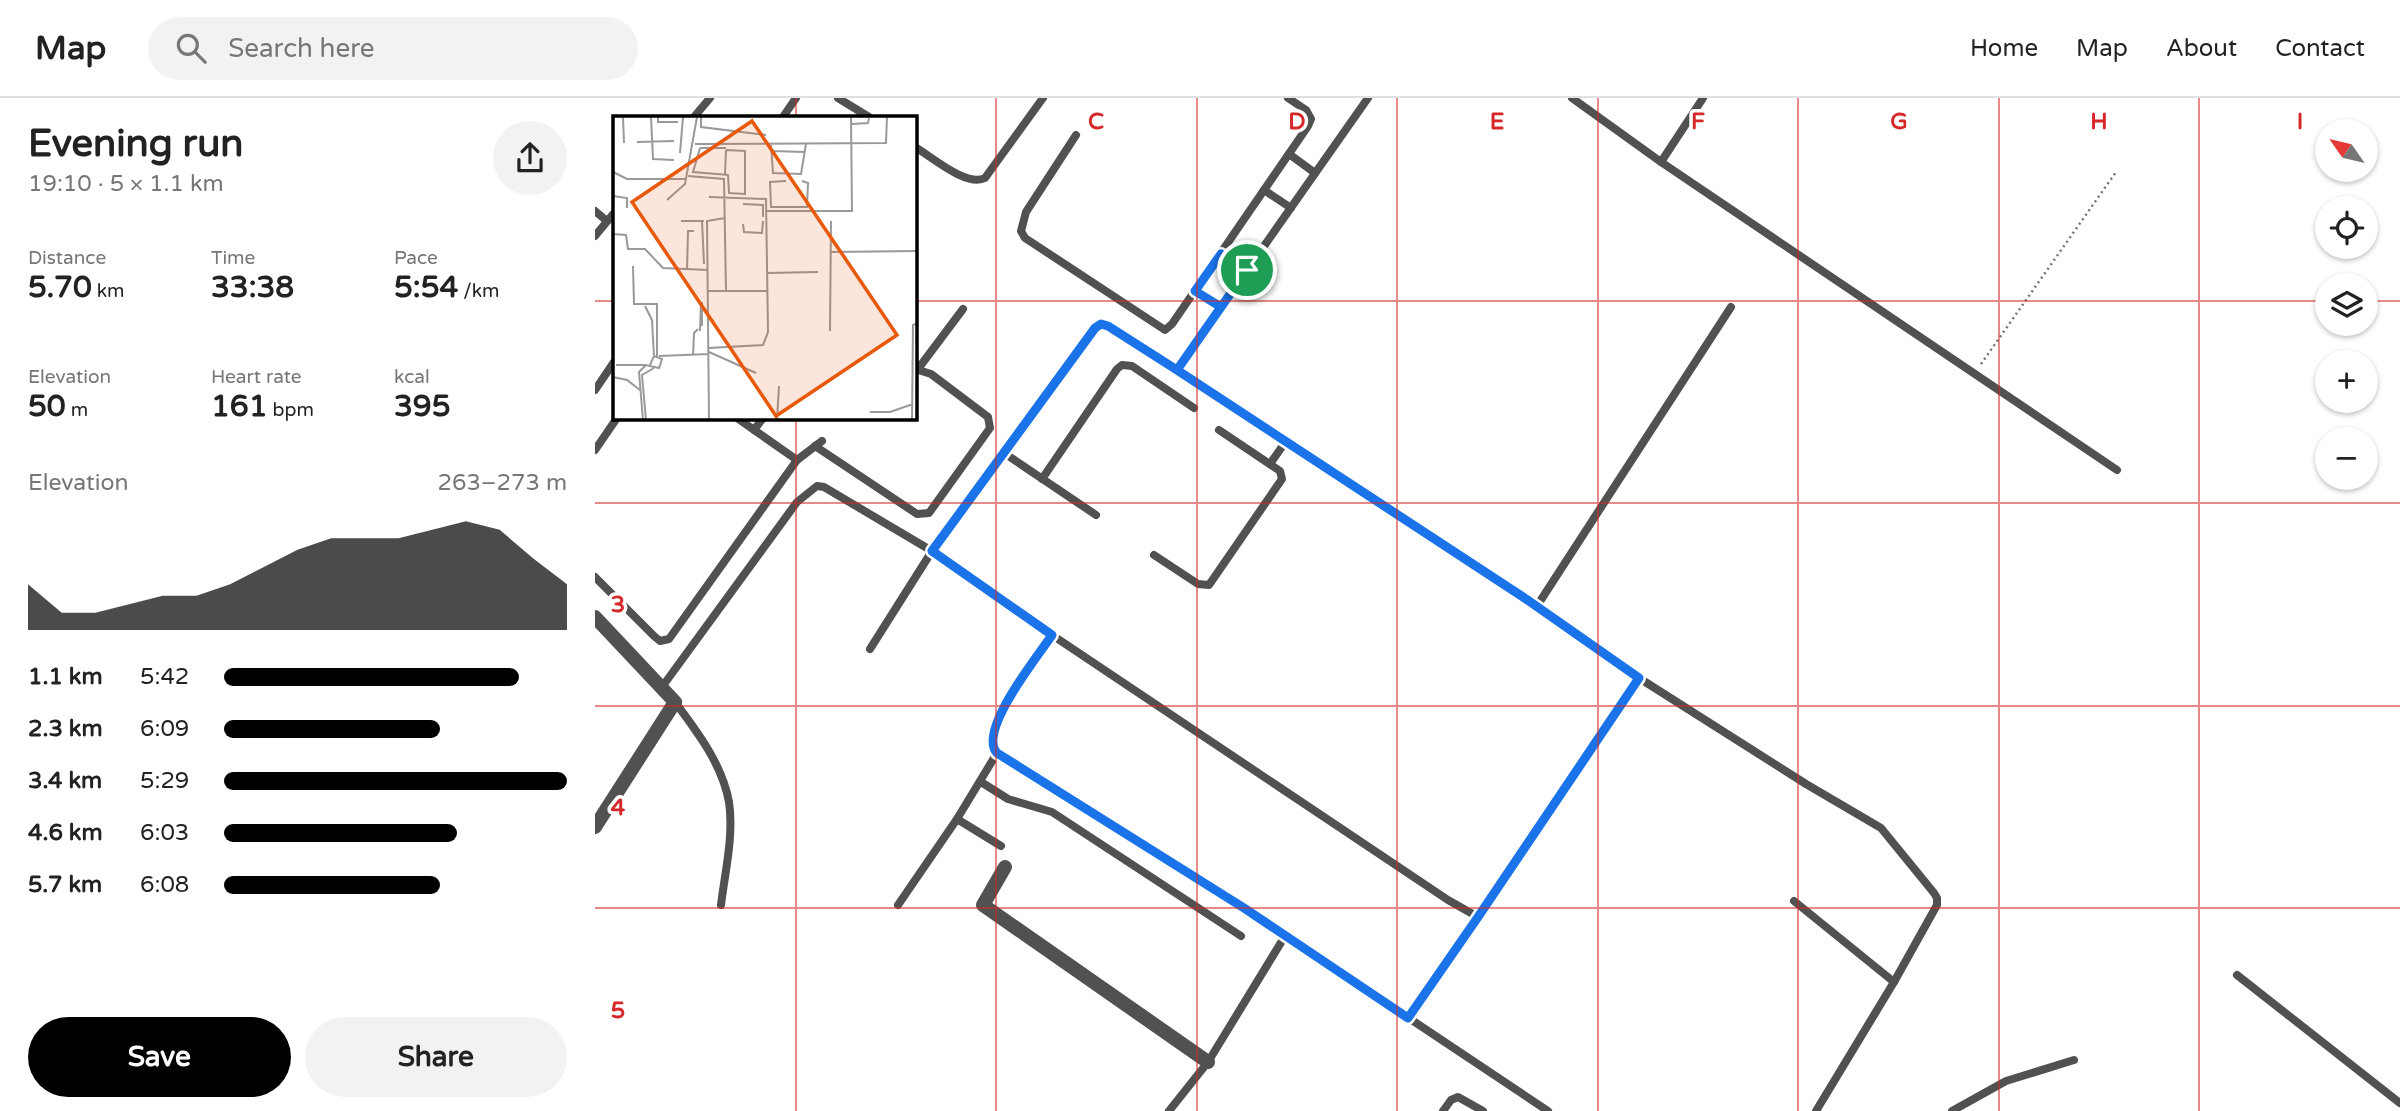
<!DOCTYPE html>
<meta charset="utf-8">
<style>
:root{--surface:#fff;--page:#f2f2f2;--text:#222;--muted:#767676;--line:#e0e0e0;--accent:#000}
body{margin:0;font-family:"Varela Round",sans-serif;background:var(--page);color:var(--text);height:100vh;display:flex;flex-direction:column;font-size:26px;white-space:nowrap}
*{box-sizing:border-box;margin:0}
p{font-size:23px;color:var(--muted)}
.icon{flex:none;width:38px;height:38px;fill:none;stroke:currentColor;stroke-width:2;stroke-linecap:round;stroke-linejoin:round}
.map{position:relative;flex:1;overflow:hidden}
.panel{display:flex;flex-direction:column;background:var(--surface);width:595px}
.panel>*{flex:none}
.needle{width:46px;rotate:304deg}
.tools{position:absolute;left:1720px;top:21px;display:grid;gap:14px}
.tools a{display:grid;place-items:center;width:63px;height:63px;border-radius:50%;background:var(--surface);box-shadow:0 2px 5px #0004;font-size:35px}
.pin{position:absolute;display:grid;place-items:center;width:60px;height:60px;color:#fff;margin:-30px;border:4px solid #fff;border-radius:50%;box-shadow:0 2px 7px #0007}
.round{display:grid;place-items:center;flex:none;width:74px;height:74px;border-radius:37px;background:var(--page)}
.overview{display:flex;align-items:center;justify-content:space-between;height:119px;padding:0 28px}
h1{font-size:38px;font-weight:700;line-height:52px}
.stats{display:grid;grid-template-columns:repeat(3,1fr);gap:10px;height:119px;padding:7px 28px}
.stats div{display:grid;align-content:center}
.stats b{font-size:30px;font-weight:700}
.stats small{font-size:19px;font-weight:400}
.stats p{font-size:19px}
.chart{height:196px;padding:14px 28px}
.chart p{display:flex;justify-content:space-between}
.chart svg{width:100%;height:126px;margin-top:7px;fill:var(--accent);opacity:.7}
.primary-button{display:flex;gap:14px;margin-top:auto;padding:14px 28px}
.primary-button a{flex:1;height:80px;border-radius:42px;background:var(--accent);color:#fff;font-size:28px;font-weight:700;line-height:80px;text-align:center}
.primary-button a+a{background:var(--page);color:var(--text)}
ul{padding:0 28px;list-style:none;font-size:23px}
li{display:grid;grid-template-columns:112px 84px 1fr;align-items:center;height:52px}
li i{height:18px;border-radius:9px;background:var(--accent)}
header{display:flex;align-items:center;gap:42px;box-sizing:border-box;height:98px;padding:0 35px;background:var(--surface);border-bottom:2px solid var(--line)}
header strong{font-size:33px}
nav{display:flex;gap:38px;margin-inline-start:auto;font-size:24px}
.search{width:490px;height:63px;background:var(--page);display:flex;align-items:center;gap:18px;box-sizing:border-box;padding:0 24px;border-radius:38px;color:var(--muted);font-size:26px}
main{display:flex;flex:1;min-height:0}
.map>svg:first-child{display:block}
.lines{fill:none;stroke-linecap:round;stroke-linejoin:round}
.path{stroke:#737373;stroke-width:2.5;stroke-dasharray:2 3.5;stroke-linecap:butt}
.service{stroke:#515151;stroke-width:8}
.minor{stroke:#515151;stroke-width:14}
.route-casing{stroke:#fff;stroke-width:14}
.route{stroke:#1a73e8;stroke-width:9}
.grid{fill:none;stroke:#d62828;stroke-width:2;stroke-opacity:0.55}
.inset-road{fill:none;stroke:#999;stroke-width:2}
.view{fill:#e8590c;fill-opacity:0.15;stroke:#e8590c;stroke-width:3.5}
.inset-edge{fill:none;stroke:#000;stroke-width:3.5}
.grid-label{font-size:23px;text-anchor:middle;font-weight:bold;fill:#d62828;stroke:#fff;stroke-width:7;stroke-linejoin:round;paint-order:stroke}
</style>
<header>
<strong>Map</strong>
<div class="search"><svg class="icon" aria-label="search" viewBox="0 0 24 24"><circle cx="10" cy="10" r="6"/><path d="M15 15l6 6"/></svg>Search here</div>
<nav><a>Home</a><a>Map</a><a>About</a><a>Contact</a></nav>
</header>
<main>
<section class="panel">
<div class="overview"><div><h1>Evening run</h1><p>19:10 · 5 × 1.1 km</p></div><a class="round"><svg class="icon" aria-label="share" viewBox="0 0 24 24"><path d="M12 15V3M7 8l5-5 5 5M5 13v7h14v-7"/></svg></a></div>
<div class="stats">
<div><p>Distance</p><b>5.70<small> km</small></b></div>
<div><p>Time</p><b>33:38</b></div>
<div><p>Pace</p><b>5:54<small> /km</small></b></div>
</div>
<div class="stats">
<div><p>Elevation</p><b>50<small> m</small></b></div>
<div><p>Heart rate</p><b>161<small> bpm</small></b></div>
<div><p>kcal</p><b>395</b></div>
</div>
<div class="chart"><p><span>Elevation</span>263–273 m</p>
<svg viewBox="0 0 160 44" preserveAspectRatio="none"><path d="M0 44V28L10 38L20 38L30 35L40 32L50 32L60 28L70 22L80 16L90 12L100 12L110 12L120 9L130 6L140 9L150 19L160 28V44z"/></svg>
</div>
<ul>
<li><b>1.1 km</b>5:42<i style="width:86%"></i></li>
<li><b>2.3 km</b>6:09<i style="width:63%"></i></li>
<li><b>3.4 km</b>5:29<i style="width:100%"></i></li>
<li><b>4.6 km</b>6:03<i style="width:68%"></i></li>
<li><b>5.7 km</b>6:08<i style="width:63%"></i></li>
</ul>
<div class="primary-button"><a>Save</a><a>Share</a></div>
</section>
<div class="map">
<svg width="1805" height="1013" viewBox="0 0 1805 1013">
<rect width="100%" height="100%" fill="#fff"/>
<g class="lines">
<path class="path" d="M 1386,266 L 1521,74"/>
<g class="service">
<path d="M 243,0 L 274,19"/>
<path d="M 977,0 L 1066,64 L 1522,372"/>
<path d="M 99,19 L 115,0"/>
<path d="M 188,19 L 201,0"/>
<path d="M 481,37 L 431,114 L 426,133 L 430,140 L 570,232 L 577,226 L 713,28 L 716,21 L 711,12 L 693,0"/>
<path d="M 320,49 C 337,59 371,89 390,80 L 448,0"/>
<path d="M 694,56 L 720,75"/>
<path d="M 1066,64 L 1108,0"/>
<path d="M 669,92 L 696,110"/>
<path d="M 0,113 L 12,123"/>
<path d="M 0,138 L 19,115"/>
<path d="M 626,156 L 652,172"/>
<path d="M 600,193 L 626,210"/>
<path d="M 323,271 L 368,211"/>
<path d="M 582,272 L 773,0"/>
<path d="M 0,292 L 19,264"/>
<path d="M 142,320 L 202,362"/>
<path d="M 159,332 L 168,320"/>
<path d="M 220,348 L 322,416 L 334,415 L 395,330 L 393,319 L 336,276 L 320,271"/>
<path d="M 0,352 L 22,320"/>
<path d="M 409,355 L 501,417"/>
<path d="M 675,366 L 691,343"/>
<path d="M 447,381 L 522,271 L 527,267 L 537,268 L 599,310"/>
<path d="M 559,457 L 603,486 L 614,487 L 687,381 L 685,373 L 624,332"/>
<path d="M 0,479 L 59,538 L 65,543 L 74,541 L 202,362 L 227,343"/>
<path d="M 942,508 L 1136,209"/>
<path d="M 457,537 C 442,558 382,632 402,655 L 649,810 L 953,1013"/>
<path d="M 275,551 L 337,453 L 497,233 L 506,226 L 513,228 L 931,501 L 1044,580 L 1211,686 L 1286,730 L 1339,795 L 1342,800 L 1342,807 L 1299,884 L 1221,1013"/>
<path d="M 67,589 L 202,404 L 222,388 L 229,389 L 337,453 L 457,537 L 853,802 L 883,819"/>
<path d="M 80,604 C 103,635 127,666 134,704 C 139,737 130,774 126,807"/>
<path d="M 386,684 L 413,701 L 457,714 L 646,838"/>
<path d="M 362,721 L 406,748"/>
<path d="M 1199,803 L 1299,884"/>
<path d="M 303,807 L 362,721 L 402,655"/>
<path d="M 1642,877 L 1805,1005"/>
<path d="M 813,920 L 883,819 L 1044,580"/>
<path d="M 574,1013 L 613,964 L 690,838"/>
<path d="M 848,1013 L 856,1002 L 863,999 L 888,1013"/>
<path d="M 1357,1013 L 1411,983 L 1479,962"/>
</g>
<g class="minor">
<path d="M 0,519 L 80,604 L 0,729"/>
<path d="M 410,769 L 388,807 L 613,964"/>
</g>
</g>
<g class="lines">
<defs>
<path id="route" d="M 652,172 L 582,272 L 513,228 L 506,226 L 500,230 L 337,453 L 457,537 C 443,558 382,633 402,655 L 649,810 L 813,920 L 883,819 L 1044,580 L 931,501 L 582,272 L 626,209 L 600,193 L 626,156 L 652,172"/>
</defs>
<use href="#route" class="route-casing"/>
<use href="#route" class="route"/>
</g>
<path class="grid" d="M 201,0 L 201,19M 401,0 L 401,1013M 602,0 L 602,1013M 802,0 L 802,1013M 1003,0 L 1003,1013M 1203,0 L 1203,1013M 1404,0 L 1404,1013M 1604,0 L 1604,1013M 0,203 L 19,203M 320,203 L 1732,203M 1771,203 L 1805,203M 201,320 L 201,1013M 0,405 L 1805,405M 0,608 L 1805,608M 0,810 L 1805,810"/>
<g transform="translate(18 18)">
<rect width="304" height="304" fill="#fff"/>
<path class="inset-road" d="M 10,1 L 11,27M 38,1 L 40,43 L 61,44M 45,1 L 45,6 L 65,6M 88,1 L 88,11 L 153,19M 239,8 L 255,7 L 256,2M 24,26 L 61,25M 82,28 L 273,27 L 274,1M 158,29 L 160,57 L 188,58 L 193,28M 87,32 L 80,56 L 116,59M 87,32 L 113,32M 113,34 L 132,35 L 132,78 L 116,77 L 115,59M 159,35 L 192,36M 67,37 L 70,1M 0,56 L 14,63 L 74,63M 112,58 L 113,34M 75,60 L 111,63 L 113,175M 173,65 L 157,66 L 158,91 L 194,91 L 195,67 L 189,65M 0,80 L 14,82 L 14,92M 96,81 L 153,83 L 155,216 L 150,229 L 96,232M 54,84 L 72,68 L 84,1M 130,88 L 150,89 L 150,101M 153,95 L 239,95 L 238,1M 68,105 L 91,105M 89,105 L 91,148M 130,108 L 131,116 L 149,117 L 150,105M 0,118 L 13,119 L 15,133 L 32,133 L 50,152 L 95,154M 217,136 L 305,135M 20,150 L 21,188 L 44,188 L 44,240M 74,155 L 75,115 L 81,115M 154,157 L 205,156M 95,175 L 154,175M 89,186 L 89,210M 32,190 L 39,204 L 41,240M 87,215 L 88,186M 217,215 L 218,105M 96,236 L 143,257M 46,240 L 96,238M 80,240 L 81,217 L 85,213M 3,249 L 32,249M 0,261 L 14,264 L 27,274M 257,296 L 277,296 L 300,288M 30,304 L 26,256 L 33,249 L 46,252 L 49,243 L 41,240 L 37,249M 33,304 L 29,259 L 41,252M 96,304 L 94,105 L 112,102M 164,304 L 166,270M 299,304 L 300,209 L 305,207"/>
<path class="view" d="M 139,5 L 284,219 L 163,300 L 19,86 Z"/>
<rect width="304" height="304" class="inset-edge"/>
</g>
<g class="grid-label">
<text x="501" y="31">C</text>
<text x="702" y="31">D</text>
<text x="902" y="31">E</text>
<text x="1103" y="31">F</text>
<text x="1304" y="31">G</text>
<text x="1504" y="31">H</text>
<text x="1705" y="31">I</text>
<text x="23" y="514">3</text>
<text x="23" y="717">4</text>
<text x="23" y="920">5</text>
</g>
</svg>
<div class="tools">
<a><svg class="needle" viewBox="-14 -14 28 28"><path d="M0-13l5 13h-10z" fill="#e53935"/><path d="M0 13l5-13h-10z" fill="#767676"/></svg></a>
<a><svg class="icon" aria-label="locate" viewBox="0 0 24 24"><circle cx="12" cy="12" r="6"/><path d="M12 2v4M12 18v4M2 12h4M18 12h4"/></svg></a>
<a><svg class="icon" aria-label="layers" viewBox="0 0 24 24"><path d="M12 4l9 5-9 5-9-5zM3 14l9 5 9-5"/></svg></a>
<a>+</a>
<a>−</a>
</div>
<div class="pin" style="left:652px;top:172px;background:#1e9e55"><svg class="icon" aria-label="arrive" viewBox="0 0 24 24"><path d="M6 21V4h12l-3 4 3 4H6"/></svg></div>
</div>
</main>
